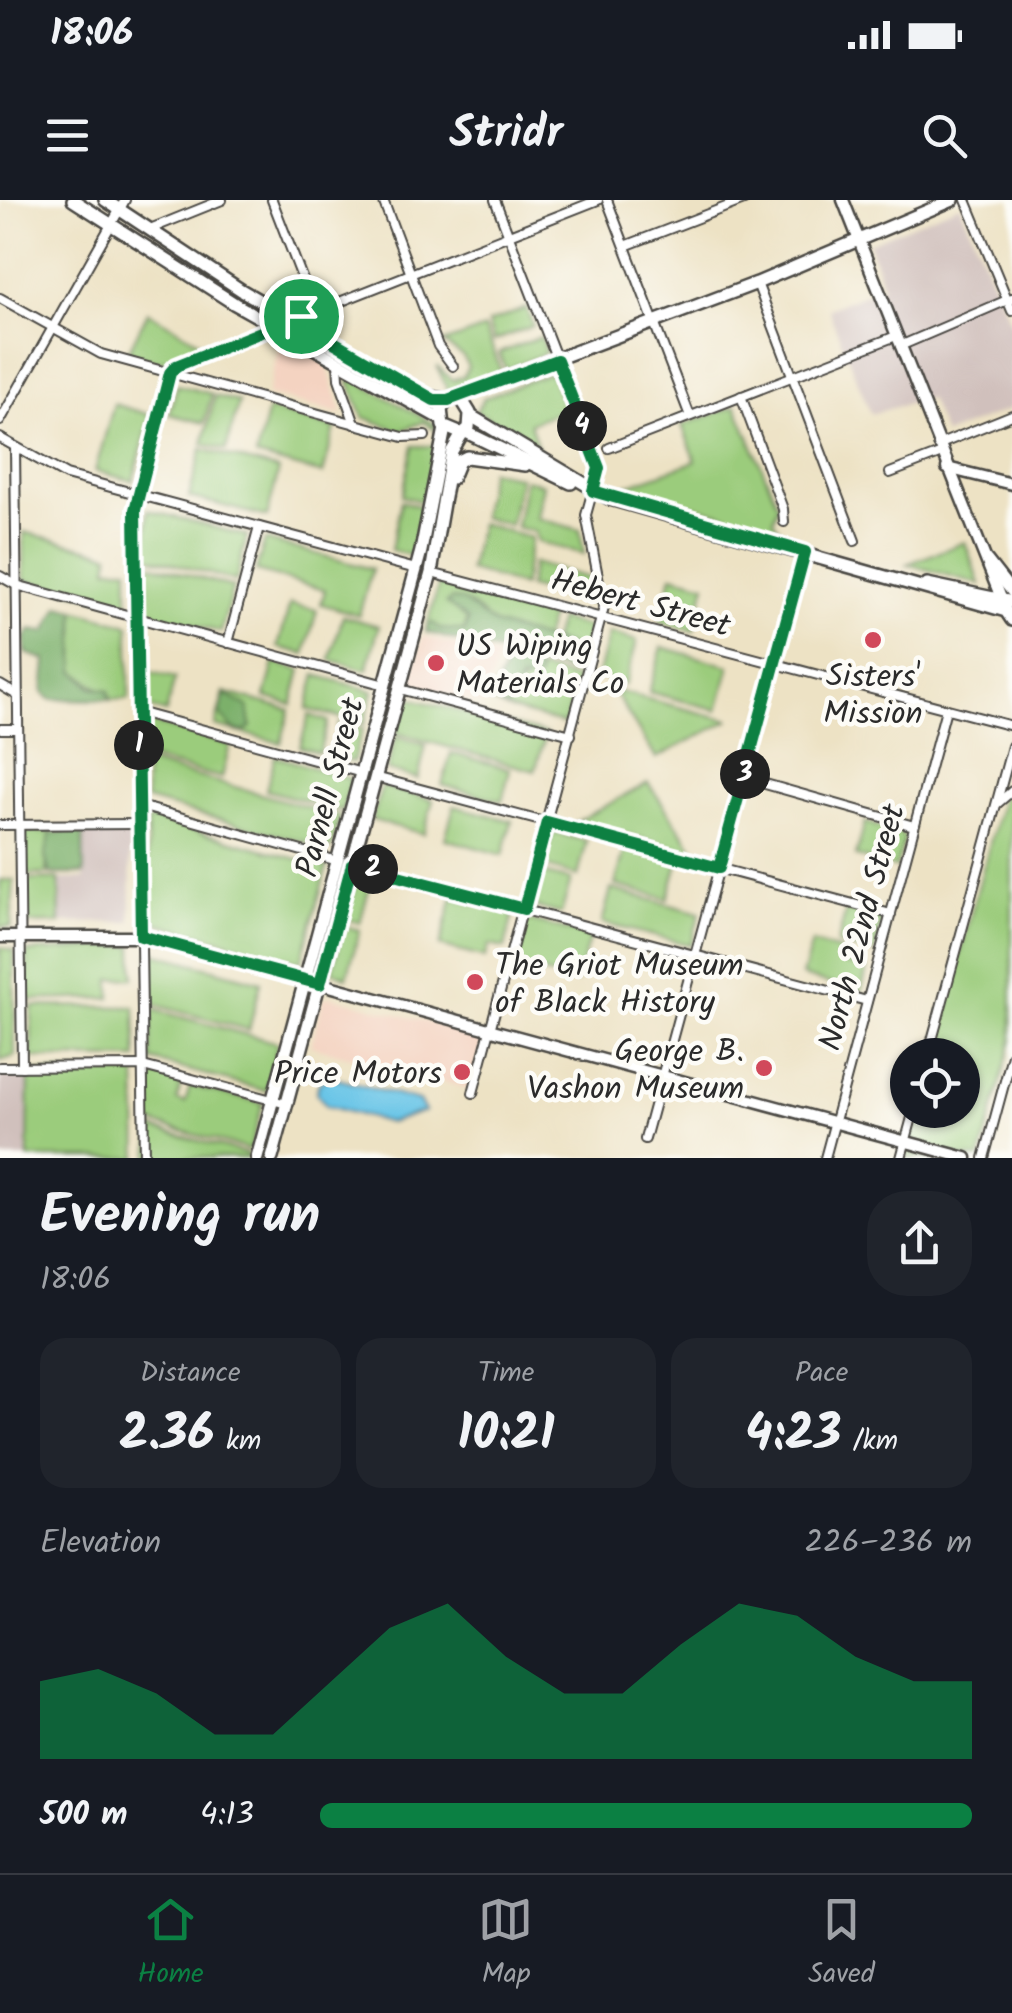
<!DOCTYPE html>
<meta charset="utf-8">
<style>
:root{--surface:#171b24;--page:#20242c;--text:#f1f3f6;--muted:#9ea1a6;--line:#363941;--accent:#0b8043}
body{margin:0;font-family:Kalam,sans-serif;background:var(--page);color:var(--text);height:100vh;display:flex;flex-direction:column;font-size:38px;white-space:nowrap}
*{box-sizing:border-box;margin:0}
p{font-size:32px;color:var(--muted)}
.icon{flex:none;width:55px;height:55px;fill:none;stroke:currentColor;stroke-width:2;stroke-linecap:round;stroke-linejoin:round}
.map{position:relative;height:958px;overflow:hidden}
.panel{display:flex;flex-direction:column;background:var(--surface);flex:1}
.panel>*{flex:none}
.buttons{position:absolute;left:890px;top:838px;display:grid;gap:20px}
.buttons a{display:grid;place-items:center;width:90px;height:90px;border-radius:50%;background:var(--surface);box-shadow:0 2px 8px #0004;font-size:50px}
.pin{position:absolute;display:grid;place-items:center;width:85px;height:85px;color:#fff;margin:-42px;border:5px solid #fff;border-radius:50%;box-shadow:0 2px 10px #0007}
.km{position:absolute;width:50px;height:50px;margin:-25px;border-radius:50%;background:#222;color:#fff;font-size:28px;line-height:50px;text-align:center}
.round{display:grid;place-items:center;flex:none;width:105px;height:105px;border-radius:40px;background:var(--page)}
.head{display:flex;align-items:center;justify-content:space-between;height:170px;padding:0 40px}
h1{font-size:55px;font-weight:700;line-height:75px}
.metrics{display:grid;grid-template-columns:repeat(3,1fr);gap:15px;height:170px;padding:10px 40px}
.metrics div{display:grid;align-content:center;border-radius:25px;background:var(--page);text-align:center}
.metrics b{font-size:50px;font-weight:700}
.metrics small{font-size:28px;font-weight:400}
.metrics p{font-size:28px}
.chart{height:280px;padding:20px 40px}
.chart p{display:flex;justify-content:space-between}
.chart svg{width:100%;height:180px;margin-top:10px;fill:var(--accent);opacity:.7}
ul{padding:0 40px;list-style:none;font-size:32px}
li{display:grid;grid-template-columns:160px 120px 1fr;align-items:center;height:75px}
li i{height:25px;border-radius:12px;background:var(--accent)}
.status{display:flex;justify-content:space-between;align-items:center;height:70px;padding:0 50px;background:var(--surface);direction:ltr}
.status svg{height:28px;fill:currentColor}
header{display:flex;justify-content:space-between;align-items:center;height:130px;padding:0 40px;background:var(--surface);font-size:45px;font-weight:700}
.menu{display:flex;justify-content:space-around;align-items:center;height:140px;border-top:2px solid var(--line);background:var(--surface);font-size:28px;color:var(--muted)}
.menu a{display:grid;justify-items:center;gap:5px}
.menu .on{color:var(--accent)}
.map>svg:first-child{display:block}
.built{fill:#f4d3c1}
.industrial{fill:#d0c0bc}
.green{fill:#9bcc7b;stroke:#637c53;stroke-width:2.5}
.forest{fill:#7cb06b;stroke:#546e4b;stroke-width:2.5}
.water{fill:#69c5e7;stroke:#4a7889;stroke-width:2.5}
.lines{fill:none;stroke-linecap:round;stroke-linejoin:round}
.street-casing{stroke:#484642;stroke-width:12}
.secondary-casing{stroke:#484642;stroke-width:15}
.primary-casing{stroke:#484642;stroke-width:16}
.street{stroke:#fff;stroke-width:8}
.secondary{stroke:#fff;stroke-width:10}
.primary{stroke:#fff;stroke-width:11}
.route-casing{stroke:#fff;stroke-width:20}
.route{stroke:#0b8043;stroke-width:12}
.poi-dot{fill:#d1495b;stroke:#fdfcf7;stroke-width:4}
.labels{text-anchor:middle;stroke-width:9;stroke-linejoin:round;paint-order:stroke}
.street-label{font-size:32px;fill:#2b2b2b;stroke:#fdfcf7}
.poi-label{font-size:32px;fill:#2b2b2b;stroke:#fdfcf7;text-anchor:start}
</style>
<div class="status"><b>18:06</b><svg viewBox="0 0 49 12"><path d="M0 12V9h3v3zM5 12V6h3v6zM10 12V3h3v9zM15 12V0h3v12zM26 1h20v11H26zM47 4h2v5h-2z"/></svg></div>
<header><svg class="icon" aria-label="menu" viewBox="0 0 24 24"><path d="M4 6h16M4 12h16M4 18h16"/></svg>Stridr<svg class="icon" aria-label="search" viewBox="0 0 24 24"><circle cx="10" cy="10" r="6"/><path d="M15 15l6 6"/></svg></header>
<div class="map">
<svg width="1012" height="958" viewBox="0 0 1012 958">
<rect width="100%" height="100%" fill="#fdfcf7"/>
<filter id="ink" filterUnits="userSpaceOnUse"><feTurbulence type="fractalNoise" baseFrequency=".01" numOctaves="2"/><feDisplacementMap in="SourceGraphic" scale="20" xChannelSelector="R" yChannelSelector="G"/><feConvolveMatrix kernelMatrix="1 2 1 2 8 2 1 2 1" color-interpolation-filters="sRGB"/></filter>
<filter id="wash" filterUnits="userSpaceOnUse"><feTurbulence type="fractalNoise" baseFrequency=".0048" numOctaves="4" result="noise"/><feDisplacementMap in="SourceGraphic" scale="40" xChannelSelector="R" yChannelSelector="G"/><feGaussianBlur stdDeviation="2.25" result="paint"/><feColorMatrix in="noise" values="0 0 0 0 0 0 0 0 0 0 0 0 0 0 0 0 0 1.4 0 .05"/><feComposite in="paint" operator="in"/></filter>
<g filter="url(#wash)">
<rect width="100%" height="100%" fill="#ede2c4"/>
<g class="built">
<path d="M 281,139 L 326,163 L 342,214 L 267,195 Z"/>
<path d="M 423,436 L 498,457 L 484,505 L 410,485 Z"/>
<path d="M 329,796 L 479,836 L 482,845 L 469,889 L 311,846 L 323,799 Z"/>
</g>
<g class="industrial">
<path d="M 960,5 L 1012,127 L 1012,208 L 944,235 L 929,198 L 871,214 L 828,109 L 883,87 L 869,43 Z"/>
<path d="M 130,632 L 131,722 L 60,723 L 59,679 L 84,679 L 83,633 Z"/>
<path d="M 134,871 L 138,958 L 0,958 L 0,873 Z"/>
</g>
<g class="green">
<path d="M 526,108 L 533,126 L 494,141 L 488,123 Z"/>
<path d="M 148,112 L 205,145 L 161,162 L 127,154 Z"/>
<path d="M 485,128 L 501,171 L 448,192 L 437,166 L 452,180 L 464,176 L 468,167 L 463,156 L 443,143 Z"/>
<path d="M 541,137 L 546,153 L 506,170 L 499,153 Z"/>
<path d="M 550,172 L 565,209 L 530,223 L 537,245 L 476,211 L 484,198 Z"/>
<path d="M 353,179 L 435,224 L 439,233 L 423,302 L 402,296 L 413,246 L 434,246 L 437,230 L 423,222 L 401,231 L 363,217 L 349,182 Z"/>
<path d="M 177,185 L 212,194 L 204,223 L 169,214 Z"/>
<path d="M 215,196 L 239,202 L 226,250 L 203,244 Z"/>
<path d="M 114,204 L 151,215 L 133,281 L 95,271 Z"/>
<path d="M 736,206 L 778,305 L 773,320 L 780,329 L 622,287 L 696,261 L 682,225 Z"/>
<path d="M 268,210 L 335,228 L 323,274 L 256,256 Z"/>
<path d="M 202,249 L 279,270 L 267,317 L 189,297 Z"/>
<path d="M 443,261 L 447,261 C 422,417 374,569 333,721 L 358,600 L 393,479 Z"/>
<path d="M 490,270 L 520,277 L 510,325 L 481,317 Z"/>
<path d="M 525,279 L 543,284 L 537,318 L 580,330 L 584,354 L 538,342 L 535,332 L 516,327 Z"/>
<path d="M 401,301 L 422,307 L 411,356 L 391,350 Z"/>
<path d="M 148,310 L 247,336 L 236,381 L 146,356 Z"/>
<path d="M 480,323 L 531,338 L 523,386 L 469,370 Z"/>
<path d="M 24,332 L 110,354 L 108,368 L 128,368 L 128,405 L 24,380 Z"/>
<path d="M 265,340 L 372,369 L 359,415 L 321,404 L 325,390 L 256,371 Z"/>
<path d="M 965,342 L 980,384 L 907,364 Z"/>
<path d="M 146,363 L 233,387 L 221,432 L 148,414 Z"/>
<path d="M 533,363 L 589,378 L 595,404 L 528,387 Z"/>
<path d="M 672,375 L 706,384 L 694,431 L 660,422 Z"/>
<path d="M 439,383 L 550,417 L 544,439 L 494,424 L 469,404 L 465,431 L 426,429 Z"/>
<path d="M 290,404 L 317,410 L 305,454 L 278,447 Z"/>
<path d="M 75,410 L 129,425 L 129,499 L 109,500 L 111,497 L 75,471 Z"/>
<path d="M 343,416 L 379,426 L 367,470 L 330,460 Z"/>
<path d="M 559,419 L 590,428 L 582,457 L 575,448 L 553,440 Z"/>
<path d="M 609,433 L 637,441 L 625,485 L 597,477 Z"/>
<path d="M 662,447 L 730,466 L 718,510 L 649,492 Z"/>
<path d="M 274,463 L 301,470 L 292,505 L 265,497 Z"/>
<path d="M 539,469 L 577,479 L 565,524 L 507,509 L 515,487 L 539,474 Z"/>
<path d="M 146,471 L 175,478 L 166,513 L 148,508 Z"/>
<path d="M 316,475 L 373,491 L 364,524 L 307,509 Z"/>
<path d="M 613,490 L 729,520 L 730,520 L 656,558 Z"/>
<path d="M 224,492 L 290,510 L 281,543 L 215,526 Z"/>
<path d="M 406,497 L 546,534 L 535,571 L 396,533 Z"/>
<path d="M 309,515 L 328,521 L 319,553 L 300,547 Z"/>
<path d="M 144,521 L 230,545 L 222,578 L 145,558 Z"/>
<path d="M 339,523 L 363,529 L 353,562 L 329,556 Z"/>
<path d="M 396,537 L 426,545 L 418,579 L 387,570 Z"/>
<path d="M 451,553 L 510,569 L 502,601 L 442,585 Z"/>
<path d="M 275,556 L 351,579 L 342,611 L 266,590 Z"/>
<path d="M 1012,561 L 1012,840 L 982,951 L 980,958 L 905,958 L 918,910 L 962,910 L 962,855 L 933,855 Z"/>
<path d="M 145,562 L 340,616 L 331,649 L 146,600 Z"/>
<path d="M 648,583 L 694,649 L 693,652 L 576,622 Z"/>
<path d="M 382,586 L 433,600 L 424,634 L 372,620 Z"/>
<path d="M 454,606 L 512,621 L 503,655 L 445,639 Z"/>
<path d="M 153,619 L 327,667 L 301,762 L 149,721 L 147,621 Z"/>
<path d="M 865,622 L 905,636 L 896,668 L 856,656 Z"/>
<path d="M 24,632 L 51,632 L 46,670 L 50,674 L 24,675 Z"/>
<path d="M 553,632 L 587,641 L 578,676 L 543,666 Z"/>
<path d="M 625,649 L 678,663 L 668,699 L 615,685 Z"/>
<path d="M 542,673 L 571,680 L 561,714 L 532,706 Z"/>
<path d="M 357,676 L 372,678 L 360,723 L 346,719 Z"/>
<path d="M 59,679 L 60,723 L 26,724 L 25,680 Z"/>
<path d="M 0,680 L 14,680 L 11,727 L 0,727 Z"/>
<path d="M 611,689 L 700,713 L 691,745 L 602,723 Z"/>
<path d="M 453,697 L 513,714 L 505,748 L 489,745 L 485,758 L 440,746 Z"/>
<path d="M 846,710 L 882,719 L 874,753 L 837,744 Z"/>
<path d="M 527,720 L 590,736 L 577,782 L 514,765 Z"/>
<path d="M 344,726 L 360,730 L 347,777 L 332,771 Z"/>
<path d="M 812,743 L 844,752 L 842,762 L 867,769 L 861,793 L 802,776 Z"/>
<path d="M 133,745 L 134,778 L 111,779 L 111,798 L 27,800 L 27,752 Z"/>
<path d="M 0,747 L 14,751 L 15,856 L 0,861 Z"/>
<path d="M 150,752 L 261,782 L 249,830 L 148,803 Z"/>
<path d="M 32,806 L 135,807 L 137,859 L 31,858 Z"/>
<path d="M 151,809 L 278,843 L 266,891 L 151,860 Z"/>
<path d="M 29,872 L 136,872 L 138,958 L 28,958 Z"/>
<path d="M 152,873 L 182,881 L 177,900 L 185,903 L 190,886 L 263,903 L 250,950 L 149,922 Z"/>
<path d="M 152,928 L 248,954 L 248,958 L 149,958 Z"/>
</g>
<g class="forest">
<path d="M 452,399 L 462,400 L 494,424 L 575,448 L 583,457 L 581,475 L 426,432 L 427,425 L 433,423 L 441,429 L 465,431 L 468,420 L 446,403 Z"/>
<path d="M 59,406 L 75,410 L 75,471 L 92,487 L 109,491 L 109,500 L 50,499 L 43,493 L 46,460 L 26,453 L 25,438 L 31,430 L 46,432 Z"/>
<path d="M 508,461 L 539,469 L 537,480 L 520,481 L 507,509 L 489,501 Z"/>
<path d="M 224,494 L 248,507 L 251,526 L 245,532 L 234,530 L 220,514 Z"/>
<path d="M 51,632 L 83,633 L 84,674 L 50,674 L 45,657 Z"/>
</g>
<path class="water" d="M 331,877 L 419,901 L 425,911 L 389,923 L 327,906 L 316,893 L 319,883 Z"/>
</g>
<g filter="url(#ink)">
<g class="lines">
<defs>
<g id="street">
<path d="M 272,0 L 325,137"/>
<path d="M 383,0 L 438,146 L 453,166"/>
<path d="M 607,0 L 690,216"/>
<path d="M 966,0 L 1012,111"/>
<path d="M 150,29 L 222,0"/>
<path d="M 625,46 L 744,0"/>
<path d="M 757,83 L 855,341"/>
<path d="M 0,98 L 101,154 L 403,237 L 425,236"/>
<path d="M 900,146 L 1012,98"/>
<path d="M 338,162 L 339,179 L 355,224"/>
<path d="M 170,173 L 177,166 L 598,0"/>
<path d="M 741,196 L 783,309 L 784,322"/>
<path d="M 0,221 L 125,0"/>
<path d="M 0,238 L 66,275 L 416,369"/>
<path d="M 938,245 L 1012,215"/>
<path d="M 15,247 L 22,867"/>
<path d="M 609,248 L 896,136"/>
<path d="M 890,273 L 942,253"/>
<path d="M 431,373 L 1012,526"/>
<path d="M 0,376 L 16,385 L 385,485"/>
<path d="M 228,443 L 259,327"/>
<path d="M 0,485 L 17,495"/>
<path d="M 400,489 L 571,535"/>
<path d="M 138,512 L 362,573"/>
<path d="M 0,529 L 18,529"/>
<path d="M 375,577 L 891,714"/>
<path d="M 744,578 L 914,626"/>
<path d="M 998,603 L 1012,591"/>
<path d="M 140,606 L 338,661"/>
<path d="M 0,625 L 140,624"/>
<path d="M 352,664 L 867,801"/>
<path d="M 928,855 L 1012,546"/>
<path d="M 0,867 L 143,866 L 287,904"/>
<path d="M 473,893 L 604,407 L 586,315 L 599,268 L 495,0"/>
<path d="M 645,939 L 805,352"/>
<path d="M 144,958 L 135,310 L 170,173"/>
<path d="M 825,958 L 946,509"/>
<path d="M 901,958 L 914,910"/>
<path d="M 984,958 L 1012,855"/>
</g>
<g id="secondary">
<path d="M 843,0 L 1003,403"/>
<path d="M 947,268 L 1012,284"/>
<path d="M 987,360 L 1012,392"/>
<path d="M 0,737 L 148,737 L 966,958"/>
</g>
<g id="primary">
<path d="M 73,0 L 235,104 L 441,219"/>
<path d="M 105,0 L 241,90 L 425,196 L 448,200"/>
<path d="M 452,198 L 462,200 L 470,213 L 469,228 L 462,234 L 443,226 L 441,209 L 448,200 L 757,83 L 953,0"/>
<path d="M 471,216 L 610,299 L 1006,411 L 1012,420"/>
<path d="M 466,232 L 571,283"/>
<path d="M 452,278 L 459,261 L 467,257 L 525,265"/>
<path d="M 927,384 L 1012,402"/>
<path d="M 257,958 L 421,351 L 445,228"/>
<path d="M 272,958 L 431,373 L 452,251 L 462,234"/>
</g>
</defs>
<use href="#street" class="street-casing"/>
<use href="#secondary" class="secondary-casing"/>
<use href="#primary" class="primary-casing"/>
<use href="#street" class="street"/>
<use href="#secondary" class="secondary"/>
<use href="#primary" class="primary"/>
</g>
</g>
<g class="lines" filter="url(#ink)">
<defs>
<path id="route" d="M 316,110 L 325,137 L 434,200 L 448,200 L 557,160 L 599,268 L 593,291 L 805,352 L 719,668 L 547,622 L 524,709 L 352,664 L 320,784 L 141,736 L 135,310 L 170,173 L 176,166 Z"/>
</defs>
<use href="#route" class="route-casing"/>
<use href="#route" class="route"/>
</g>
<g class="poi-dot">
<circle cx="873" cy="440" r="10"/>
<circle cx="436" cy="463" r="10"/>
<circle cx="475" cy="782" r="10"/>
<circle cx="764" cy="868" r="10"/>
<circle cx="462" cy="872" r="10"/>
</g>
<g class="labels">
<g class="street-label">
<text transform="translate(641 402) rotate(15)" y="11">Hebert Street</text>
<text transform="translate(329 587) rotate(-75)" y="11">Parnell Street</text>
<text transform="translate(861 727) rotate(-75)" y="11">North 22nd Street</text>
</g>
<g class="poi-label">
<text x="456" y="456">US Wiping<tspan x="456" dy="37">Materials Co</tspan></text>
<text x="873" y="486" text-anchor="middle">Sisters'<tspan x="873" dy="37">Mission</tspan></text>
<text x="495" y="775">The Griot Museum<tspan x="495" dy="37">of Black History</tspan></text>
<text x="744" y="861" text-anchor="end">George B.<tspan x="744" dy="37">Vashon Museum</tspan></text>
<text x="442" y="883" text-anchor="end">Price Motors</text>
</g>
</g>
</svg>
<div class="buttons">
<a><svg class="icon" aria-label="locate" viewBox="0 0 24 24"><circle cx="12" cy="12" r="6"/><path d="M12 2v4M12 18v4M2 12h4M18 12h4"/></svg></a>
</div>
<div class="pin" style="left:301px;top:116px;background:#1e9e55"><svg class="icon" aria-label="arrive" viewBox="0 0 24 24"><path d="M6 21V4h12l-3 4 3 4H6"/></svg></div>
<b class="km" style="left:139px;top:545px">1</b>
<b class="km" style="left:373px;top:669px">2</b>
<b class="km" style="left:745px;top:574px">3</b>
<b class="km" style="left:582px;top:226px">4</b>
</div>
<section class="panel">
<div class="head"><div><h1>Evening run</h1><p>18:06</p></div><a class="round"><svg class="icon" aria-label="share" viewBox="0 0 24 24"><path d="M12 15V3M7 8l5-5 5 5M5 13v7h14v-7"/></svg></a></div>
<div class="metrics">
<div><p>Distance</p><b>2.36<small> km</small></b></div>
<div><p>Time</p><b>10:21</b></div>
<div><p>Pace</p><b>4:23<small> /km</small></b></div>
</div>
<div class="chart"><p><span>Elevation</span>226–236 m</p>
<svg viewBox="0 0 160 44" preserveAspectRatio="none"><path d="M0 44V25L10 22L20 28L30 38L40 38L50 25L60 12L70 6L80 19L90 28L100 28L110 16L120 6L130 9L140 19L150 25L160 25V44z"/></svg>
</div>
<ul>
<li><b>500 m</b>4:13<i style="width:100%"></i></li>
</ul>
</section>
<nav class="menu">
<a class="on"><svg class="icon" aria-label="home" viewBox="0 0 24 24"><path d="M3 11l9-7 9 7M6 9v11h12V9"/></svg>Home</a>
<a><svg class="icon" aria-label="map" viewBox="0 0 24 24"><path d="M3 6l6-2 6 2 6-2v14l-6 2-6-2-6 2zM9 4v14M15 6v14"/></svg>Map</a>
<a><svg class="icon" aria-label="saved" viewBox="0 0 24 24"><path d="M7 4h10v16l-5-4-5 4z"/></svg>Saved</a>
</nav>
